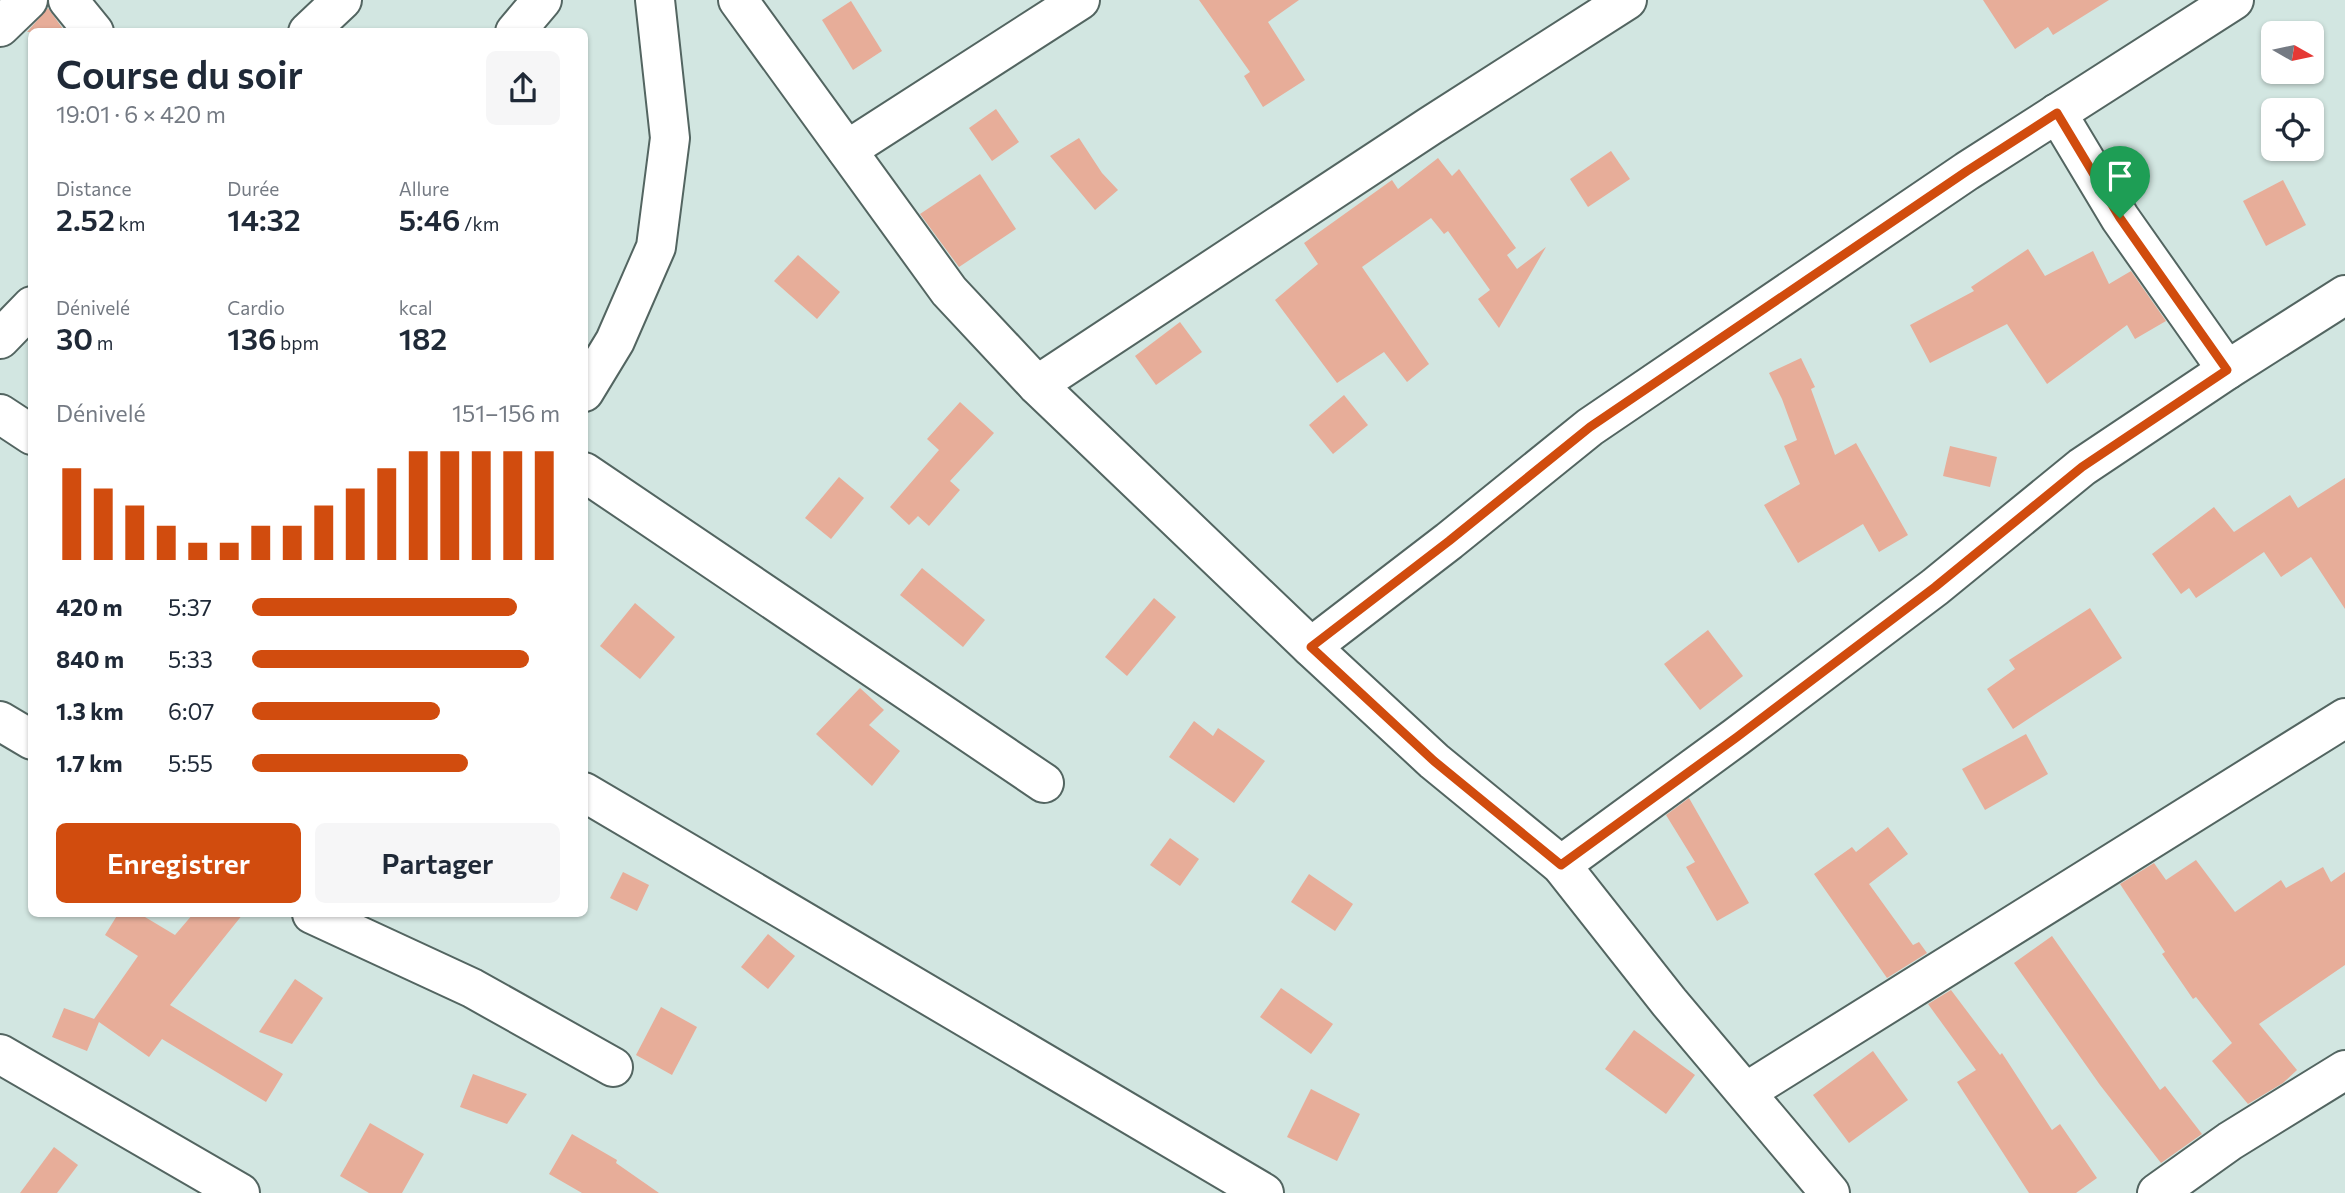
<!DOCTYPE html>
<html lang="fr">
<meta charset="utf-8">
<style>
:root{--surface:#fff;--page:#f6f6f7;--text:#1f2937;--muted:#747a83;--accent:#d14c0e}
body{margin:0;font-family:Commissioner,sans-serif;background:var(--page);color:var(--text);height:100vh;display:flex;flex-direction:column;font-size:26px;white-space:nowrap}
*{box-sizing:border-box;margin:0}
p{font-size:23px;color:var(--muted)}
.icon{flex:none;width:38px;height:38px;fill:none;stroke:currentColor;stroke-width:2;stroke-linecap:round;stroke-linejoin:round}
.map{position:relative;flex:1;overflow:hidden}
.details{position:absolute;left:28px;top:28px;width:560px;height:889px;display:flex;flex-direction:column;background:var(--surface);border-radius:10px;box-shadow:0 2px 5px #0004}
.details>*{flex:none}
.needle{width:46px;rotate:99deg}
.fabs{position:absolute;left:2261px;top:21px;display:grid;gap:14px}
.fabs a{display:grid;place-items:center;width:63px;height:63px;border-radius:10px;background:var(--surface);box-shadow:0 2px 5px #0004;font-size:35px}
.pin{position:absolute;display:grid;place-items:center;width:60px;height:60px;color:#fff;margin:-72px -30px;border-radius:50% 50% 50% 0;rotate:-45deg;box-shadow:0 0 7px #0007}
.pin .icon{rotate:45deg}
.round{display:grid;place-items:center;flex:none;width:74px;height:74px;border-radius:10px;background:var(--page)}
.headline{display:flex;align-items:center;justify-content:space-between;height:119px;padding:0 28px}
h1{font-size:38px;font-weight:600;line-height:52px}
.figures{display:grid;grid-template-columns:repeat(3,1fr);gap:10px;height:119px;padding:7px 28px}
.figures div{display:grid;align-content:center}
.figures b{font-size:30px;font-weight:600}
.figures small{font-size:19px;font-weight:400}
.figures p{font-size:19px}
.chart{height:196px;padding:14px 28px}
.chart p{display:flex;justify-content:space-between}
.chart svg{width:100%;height:126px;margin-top:7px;stroke:var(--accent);stroke-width:6}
.cta{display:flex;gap:14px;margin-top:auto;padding:14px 28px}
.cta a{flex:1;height:80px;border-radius:10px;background:var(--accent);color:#fff;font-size:28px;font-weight:600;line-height:80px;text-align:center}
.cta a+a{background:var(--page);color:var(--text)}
ul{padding:0 28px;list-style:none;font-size:23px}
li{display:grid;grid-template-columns:112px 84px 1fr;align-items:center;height:52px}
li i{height:18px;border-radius:9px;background:var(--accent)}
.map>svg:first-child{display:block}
.building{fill:#e7ad99}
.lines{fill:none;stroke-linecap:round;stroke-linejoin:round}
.street-casing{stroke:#536561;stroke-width:42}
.street{stroke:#fff;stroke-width:38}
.route-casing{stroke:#fff;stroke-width:14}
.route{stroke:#d14c0e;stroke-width:9}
</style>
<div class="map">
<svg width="2345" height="1193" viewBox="0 0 2345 1193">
<rect width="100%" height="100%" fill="#d2e6e1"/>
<g class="building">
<path d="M 1199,0 L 1299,0 L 1268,22 L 1305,80 L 1263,107 L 1244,76 L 1250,72 Z"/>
<path d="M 1983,0 L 2109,0 L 2053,35 L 2048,27 L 2015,49 Z"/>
<path d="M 851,1 L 882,51 L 853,70 L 822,20 Z"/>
<path d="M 48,8 L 63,29 L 62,32 L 27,32 Z"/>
<path d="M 996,109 L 1019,142 L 992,161 L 969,128 Z"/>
<path d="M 1079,138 L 1102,173 L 1118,190 L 1095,210 L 1050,156 Z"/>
<path d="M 1611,151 L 1630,179 L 1588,207 L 1570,179 Z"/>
<path d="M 1438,158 L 1452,176 L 1459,169 L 1516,248 L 1507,255 L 1517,269 L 1546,247 L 1499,328 L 1478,299 L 1490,290 L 1448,231 L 1444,234 L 1431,218 L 1362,267 L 1429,364 L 1407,382 L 1384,352 L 1337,383 L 1275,300 L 1318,264 L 1304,243 L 1392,180 L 1398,189 Z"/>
<path d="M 980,174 L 1016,229 L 959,267 L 920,214 Z"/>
<path d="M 2283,180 L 2306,225 L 2266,246 L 2243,201 Z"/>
<path d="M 2028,249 L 2045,276 L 2093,251 L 2109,284 L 2131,271 L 2166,321 L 2135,339 L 2127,325 L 2047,384 L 2007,324 L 1930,363 L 1910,325 L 1974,291 L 1971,287 Z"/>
<path d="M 798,255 L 840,292 L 817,319 L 774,281 Z"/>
<path d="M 1180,322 L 1202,352 L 1156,385 L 1135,356 Z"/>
<path d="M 1801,358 L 1815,387 L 1811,389 L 1835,455 L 1856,443 L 1908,535 L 1879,552 L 1863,524 L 1798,563 L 1764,505 L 1800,484 L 1784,446 L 1797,440 L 1782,399 L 1769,373 Z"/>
<path d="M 1344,395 L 1368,425 L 1333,454 L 1309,425 Z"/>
<path d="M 960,402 L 994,433 L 950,481 L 960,490 L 929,526 L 918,516 L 909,525 L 890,507 L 939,450 L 927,439 Z"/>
<path d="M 1950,446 L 1997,457 L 1990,487 L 1943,476 Z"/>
<path d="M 839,477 L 864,498 L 831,539 L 805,518 Z"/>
<path d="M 2345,478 L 2345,609 L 2311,557 L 2281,577 L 2264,552 L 2196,598 L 2189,588 L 2181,594 L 2152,554 L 2214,507 L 2234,532 L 2290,495 L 2298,508 Z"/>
<path d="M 922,568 L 985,620 L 963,647 L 900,595 Z"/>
<path d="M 1154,598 L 1176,617 L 1127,676 L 1105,657 Z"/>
<path d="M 635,603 L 675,637 L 640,679 L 600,646 Z"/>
<path d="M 2090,608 L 2122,658 L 2013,729 L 1987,689 L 2015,669 L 2009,660 Z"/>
<path d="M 1708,630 L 1743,676 L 1700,710 L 1664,664 Z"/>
<path d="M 860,688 L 884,710 L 869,725 L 900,751 L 872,786 L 816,734 Z"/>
<path d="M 1194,721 L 1213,736 L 1218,728 L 1265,761 L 1234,803 L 1169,757 Z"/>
<path d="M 2026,734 L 2048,774 L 1985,810 L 1962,769 Z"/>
<path d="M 1689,798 L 1749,903 L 1717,921 L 1686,867 L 1695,862 L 1666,815 Z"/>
<path d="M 1888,827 L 1908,854 L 1869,884 L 1913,945 L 1919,942 L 1927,953 L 1887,978 L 1814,874 L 1852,847 L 1856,852 Z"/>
<path d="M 1170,838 L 1199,859 L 1180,886 L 1150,865 Z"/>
<path d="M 2196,860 L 2235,912 L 2281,880 L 2286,888 L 2323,867 L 2331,882 L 2345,872 L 2345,965 L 2259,1024 L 2297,1070 L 2283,1083 L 2248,1104 L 2212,1061 L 2232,1043 L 2196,997 L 2193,999 L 2162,954 L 2165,952 L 2120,884 L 2154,863 L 2166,880 Z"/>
<path d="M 623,872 L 649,885 L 637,911 L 610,898 Z"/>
<path d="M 1309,874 L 1353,904 L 1335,931 L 1291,902 Z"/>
<path d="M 118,914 L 140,914 L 175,935 L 193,914 L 243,914 L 170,1005 L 283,1074 L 266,1102 L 162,1039 L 149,1057 L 99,1022 L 87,1051 L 52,1037 L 64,1008 L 97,1020 L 94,1019 L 138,956 L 105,935 Z"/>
<path d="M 768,934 L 795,956 L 768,989 L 741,967 Z"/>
<path d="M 2052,936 L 2160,1090 L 2165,1086 L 2202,1134 L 2161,1163 L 2100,1085 L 2014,963 Z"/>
<path d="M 295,979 L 323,998 L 292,1044 L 259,1032 Z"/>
<path d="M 1281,988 L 1333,1024 L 1311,1054 L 1260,1017 Z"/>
<path d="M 1951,990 L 2000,1055 L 2002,1053 L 2052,1130 L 2060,1124 L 2097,1178 L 2076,1193 L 2029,1193 L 1957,1082 L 1976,1070 L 1928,1004 Z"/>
<path d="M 661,1007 L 697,1027 L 672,1075 L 636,1055 Z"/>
<path d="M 1634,1030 L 1695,1075 L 1666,1114 L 1605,1069 Z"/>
<path d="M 1873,1051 L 1908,1100 L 1849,1143 L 1813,1095 Z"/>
<path d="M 473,1074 L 527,1094 L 507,1124 L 460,1107 Z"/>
<path d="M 1311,1089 L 1360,1114 L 1337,1161 L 1287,1137 Z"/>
<path d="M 370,1123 L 424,1154 L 402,1193 L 369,1193 L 340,1176 Z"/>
<path d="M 572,1134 L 617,1160 L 616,1163 L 659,1193 L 582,1193 L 549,1174 Z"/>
<path d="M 54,1147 L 78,1165 L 57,1193 L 20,1193 Z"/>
</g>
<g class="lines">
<defs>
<g id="street">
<path d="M 68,0 L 94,32"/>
<path d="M 738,0 L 949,291 L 1037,385 L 1311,647 L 1434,761 L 1561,865 L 1669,1002 L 1830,1193"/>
<path d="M 0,27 L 28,0"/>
<path d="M 308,32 L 342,0"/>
<path d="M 515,32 L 542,0"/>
<path d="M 2057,113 L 2120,218 L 2227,370"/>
<path d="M 847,150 L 1080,0"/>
<path d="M 0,339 L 32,306"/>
<path d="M 1037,385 L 1430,126 L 1627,0"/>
<path d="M 584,392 L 615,341 L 656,247 L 670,138 L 655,0"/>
<path d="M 0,414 L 32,435"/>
<path d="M 584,472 L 1044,783"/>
<path d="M 1311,647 L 1449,541 L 1590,427 L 1967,171 L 2234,0"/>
<path d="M 0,721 L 32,740"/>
<path d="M 584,792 L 1264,1193"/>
<path d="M 1561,865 L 1736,737 L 1935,587 L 2082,467 L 2227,370 L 2345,295"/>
<path d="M 312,914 L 472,988 L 613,1067"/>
<path d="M 0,1054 L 240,1193"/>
<path d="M 1746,1092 L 2345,718"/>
<path d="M 2157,1193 L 2230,1141 L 2345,1070"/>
</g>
</defs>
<use href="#street" class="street-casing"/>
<use href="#street" class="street"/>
</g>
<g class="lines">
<defs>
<path id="route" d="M 2057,113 L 2120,218 L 2227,370 L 2082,467 L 1935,587 L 1737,737 L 1561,865 L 1434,761 L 1311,647 L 1449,541 L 1590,427 L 1967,171 Z"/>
</defs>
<use href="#route" class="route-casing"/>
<use href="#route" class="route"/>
</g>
</svg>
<div class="fabs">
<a><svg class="needle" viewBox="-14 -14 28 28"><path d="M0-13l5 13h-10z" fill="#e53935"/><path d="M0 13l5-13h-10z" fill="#747a83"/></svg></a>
<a><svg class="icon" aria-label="locate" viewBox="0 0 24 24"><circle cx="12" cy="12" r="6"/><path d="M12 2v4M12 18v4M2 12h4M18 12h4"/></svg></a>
</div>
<div class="pin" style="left:2120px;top:218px;background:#1e9e55"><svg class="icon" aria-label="arrive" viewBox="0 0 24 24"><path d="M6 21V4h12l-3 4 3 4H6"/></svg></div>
<section class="details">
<div class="headline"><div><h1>Course du soir</h1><p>19:01 · 6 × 420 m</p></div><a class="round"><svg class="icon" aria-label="share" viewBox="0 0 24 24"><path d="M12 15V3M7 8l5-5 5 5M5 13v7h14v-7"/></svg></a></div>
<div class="figures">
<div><p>Distance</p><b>2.52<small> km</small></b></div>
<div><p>Durée</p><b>14:32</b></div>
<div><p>Allure</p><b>5:46<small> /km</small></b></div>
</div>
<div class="figures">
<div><p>Dénivelé</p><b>30<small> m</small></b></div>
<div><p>Cardio</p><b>136<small> bpm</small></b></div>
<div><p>kcal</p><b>182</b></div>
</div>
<div class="chart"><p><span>Dénivelé</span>151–156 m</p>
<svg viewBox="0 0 160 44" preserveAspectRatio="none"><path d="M5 44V12M15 44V19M25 44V25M35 44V32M45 44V38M55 44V38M65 44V32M75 44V32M85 44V25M95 44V19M105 44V12M115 44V6M125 44V6M135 44V6M145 44V6M155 44V6"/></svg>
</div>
<ul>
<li><b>420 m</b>5:37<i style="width:86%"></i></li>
<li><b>840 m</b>5:33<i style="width:90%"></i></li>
<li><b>1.3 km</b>6:07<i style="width:61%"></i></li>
<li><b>1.7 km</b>5:55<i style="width:70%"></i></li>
</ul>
<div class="cta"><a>Enregistrer</a><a>Partager</a></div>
</section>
</div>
